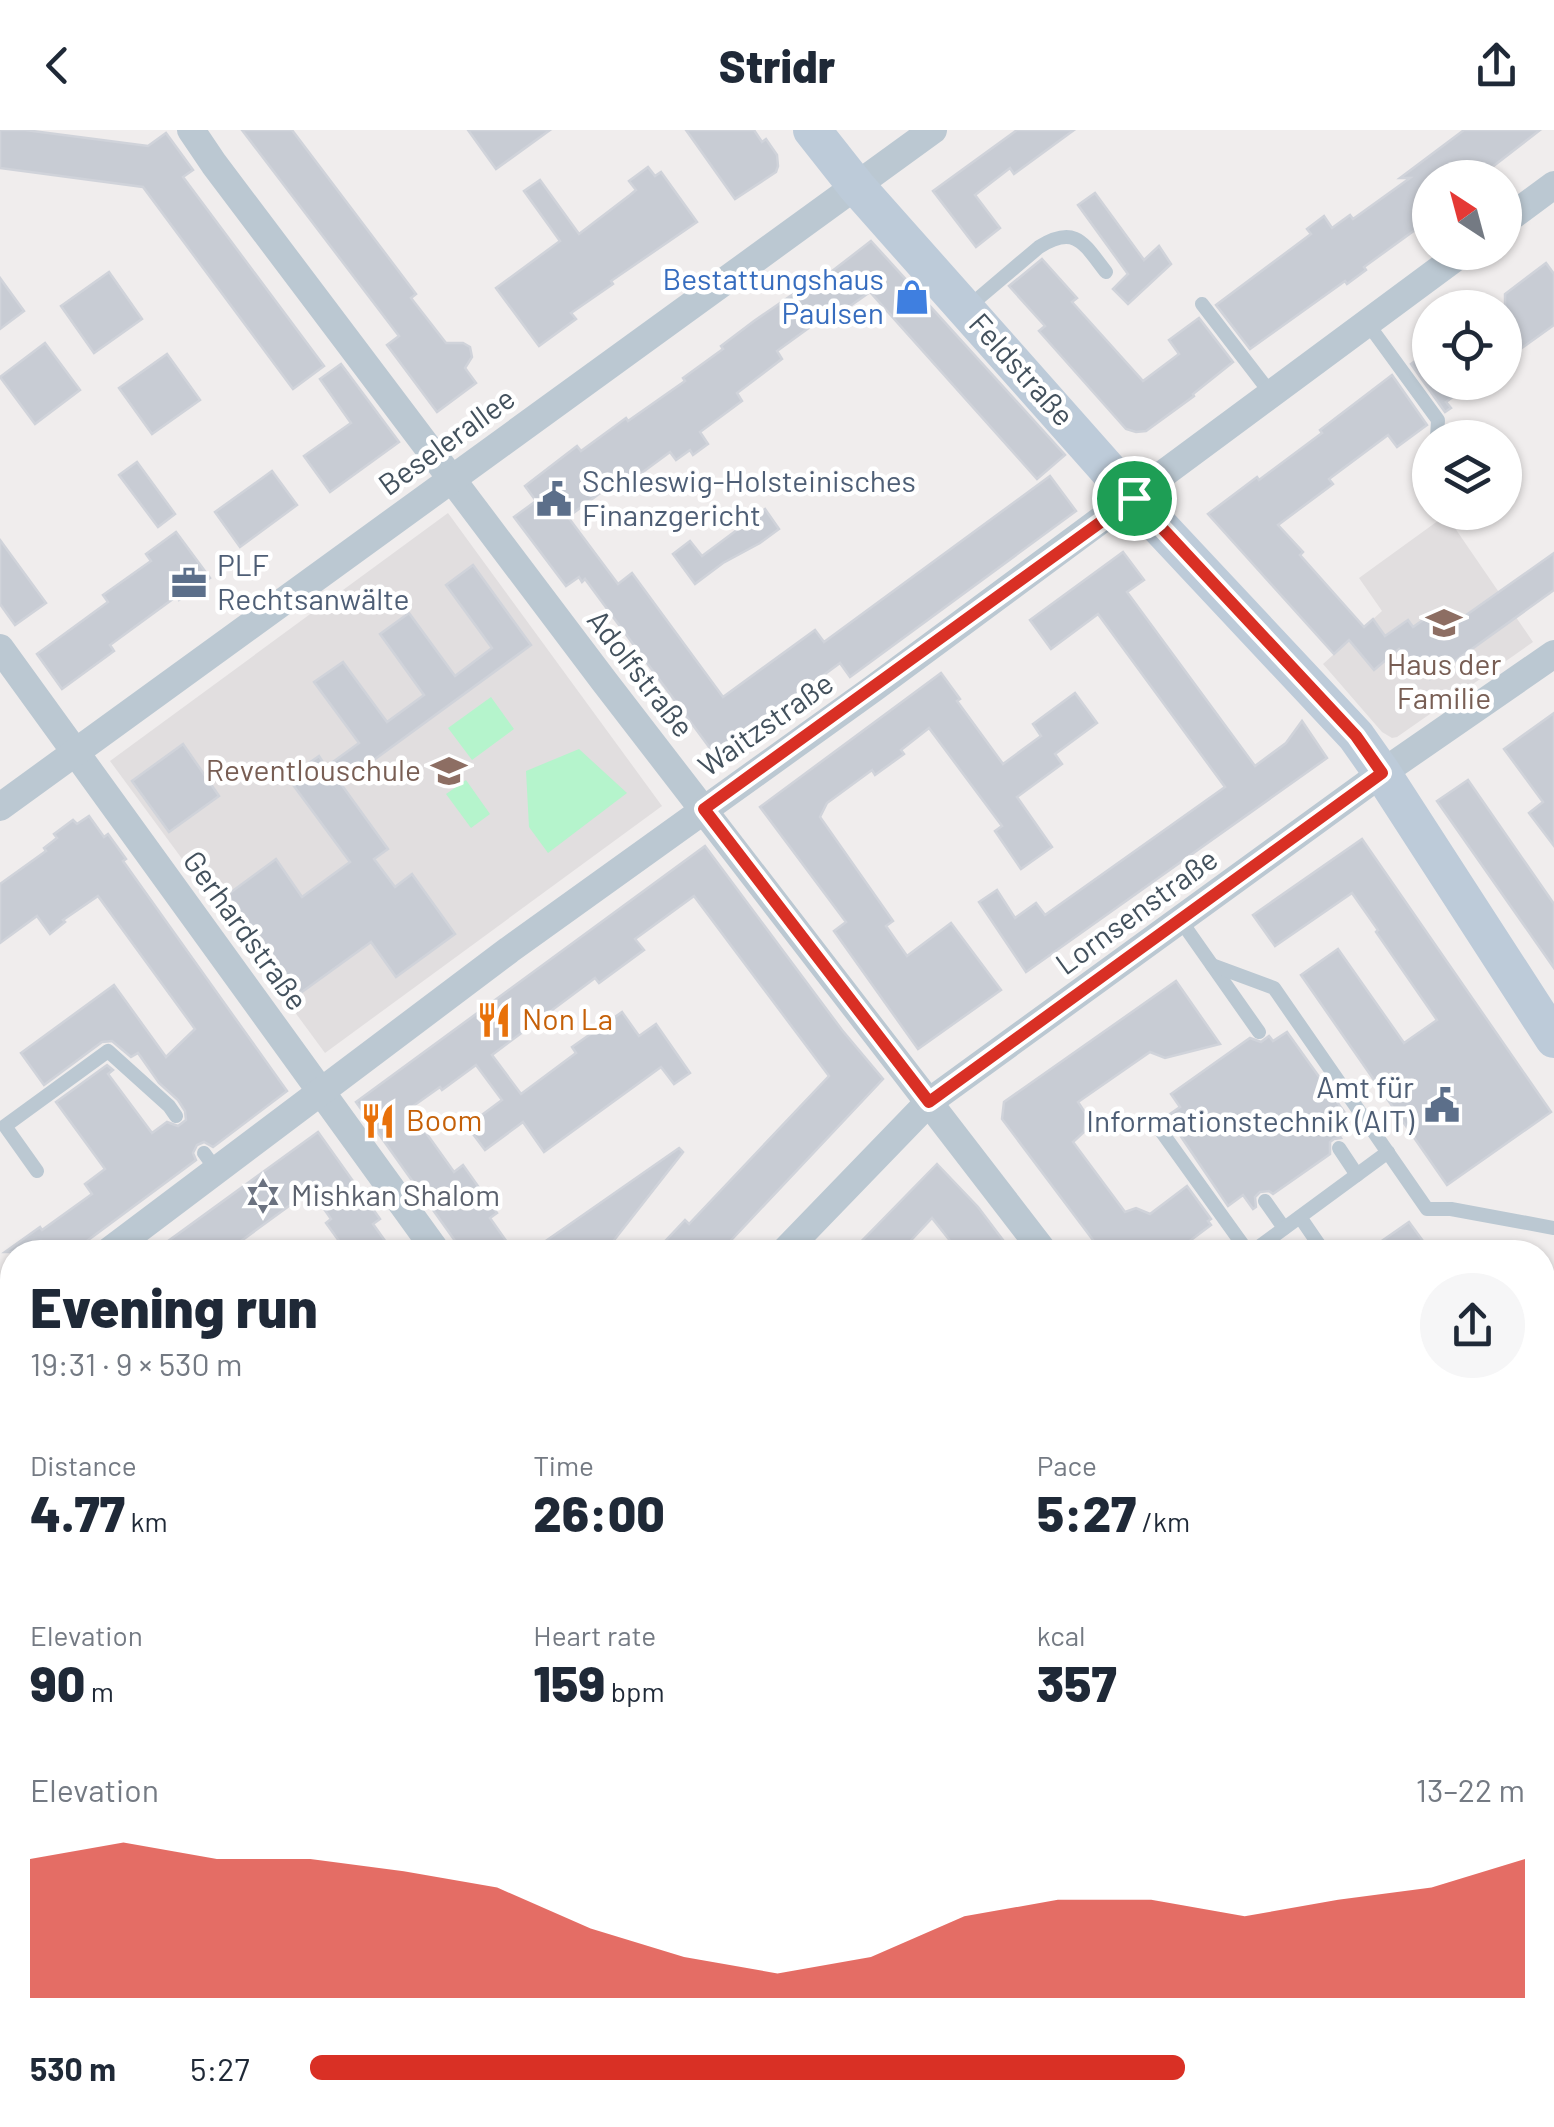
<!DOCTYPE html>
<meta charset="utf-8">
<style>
:root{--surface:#fff;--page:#f6f6f7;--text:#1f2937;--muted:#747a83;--accent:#d93025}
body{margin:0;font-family:Barlow,sans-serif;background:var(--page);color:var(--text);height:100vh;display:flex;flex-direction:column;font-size:38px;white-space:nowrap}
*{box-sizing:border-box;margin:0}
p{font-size:32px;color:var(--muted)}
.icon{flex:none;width:55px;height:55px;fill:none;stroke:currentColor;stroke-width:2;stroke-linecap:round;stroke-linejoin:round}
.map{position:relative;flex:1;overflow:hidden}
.side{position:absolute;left:0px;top:1110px;width:1555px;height:888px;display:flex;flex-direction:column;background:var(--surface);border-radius:40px 40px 0 0;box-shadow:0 2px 8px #0004}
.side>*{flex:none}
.needle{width:65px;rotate:324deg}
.tools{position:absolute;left:1412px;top:30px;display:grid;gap:20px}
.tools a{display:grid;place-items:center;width:110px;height:110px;border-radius:50%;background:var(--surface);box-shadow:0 2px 8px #0004;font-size:50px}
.pin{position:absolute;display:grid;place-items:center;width:85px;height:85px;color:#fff;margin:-42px;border:5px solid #fff;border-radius:50%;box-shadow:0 2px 10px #0007}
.round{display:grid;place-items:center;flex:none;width:105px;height:105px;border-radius:52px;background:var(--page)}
.headline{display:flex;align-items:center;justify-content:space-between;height:170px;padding:0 30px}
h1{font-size:55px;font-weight:800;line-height:75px}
.metrics{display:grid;grid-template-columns:repeat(3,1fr);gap:15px;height:170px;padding:10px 30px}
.metrics div{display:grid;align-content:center}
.metrics b{font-size:50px;font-weight:800}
.metrics small{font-size:28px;font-weight:400}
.metrics p{font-size:28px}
.chart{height:280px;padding:20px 30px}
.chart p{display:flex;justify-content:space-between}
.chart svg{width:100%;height:180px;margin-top:10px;fill:var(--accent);opacity:.7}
ul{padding:0 30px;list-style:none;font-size:32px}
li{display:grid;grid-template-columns:160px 120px 1fr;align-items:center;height:75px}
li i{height:25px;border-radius:12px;background:var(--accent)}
header{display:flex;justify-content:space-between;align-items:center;height:130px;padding:0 30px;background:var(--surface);font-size:45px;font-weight:800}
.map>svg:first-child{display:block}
.commercial{fill:#fef5e3}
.education{fill:#e1dedf}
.medical{fill:#fedbd9}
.green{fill:#b5f4cc}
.building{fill:#c8ccd4;stroke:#d0d3da;stroke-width:2.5}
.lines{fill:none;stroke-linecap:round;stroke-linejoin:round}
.lane{stroke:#bbc8d2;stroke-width:14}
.street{stroke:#bbc8d2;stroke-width:28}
.secondary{stroke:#bdcbd9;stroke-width:38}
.route-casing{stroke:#fff;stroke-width:20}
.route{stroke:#d93025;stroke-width:12}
.labels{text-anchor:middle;stroke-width:9;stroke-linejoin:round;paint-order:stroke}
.shop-label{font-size:30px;fill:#366cbe;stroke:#fff;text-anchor:end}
.street-label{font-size:30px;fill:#43515d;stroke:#fff}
.service-label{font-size:30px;fill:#4e5e75;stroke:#fff;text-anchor:start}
.education-label{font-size:30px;fill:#785e54;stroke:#fff}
.food-label{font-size:30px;fill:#c56008;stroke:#fff;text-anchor:start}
.worship-label{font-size:30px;fill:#5b616d;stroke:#fff;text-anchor:start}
</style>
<header><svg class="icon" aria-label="back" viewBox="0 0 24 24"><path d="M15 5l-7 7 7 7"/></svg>Stridr<svg class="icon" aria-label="share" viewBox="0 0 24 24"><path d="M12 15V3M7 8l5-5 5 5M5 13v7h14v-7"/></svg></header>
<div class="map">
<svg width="1554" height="1997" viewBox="0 0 1554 1997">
<rect width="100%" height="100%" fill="#f0eded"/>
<path class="commercial" d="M 0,1788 L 12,1819 L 12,1985 L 93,1985 L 97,1997 L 0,1997 Z"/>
<g class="education">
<path d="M 448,383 L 662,676 L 325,923 L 110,631 Z"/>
<path d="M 1446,385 L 1533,512 L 1397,607 L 1392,608 L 1382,602 L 1323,534 L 1382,481 L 1359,448 Z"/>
<path d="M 1554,1714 L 1554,1997 L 1534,1997 L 1531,1985 L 1542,1985 L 1542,1719 Z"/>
</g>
<path class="medical" d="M 1554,1230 L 1554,1474 L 1543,1482 L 1542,1239 Z"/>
<g class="green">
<path d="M 491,567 L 514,599 L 472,630 L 448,598 Z"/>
<path d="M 579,619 L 627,663 L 548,723 L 529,697 L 526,641 Z"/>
<path d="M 466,650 L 490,684 L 471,698 L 446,664 Z"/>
<path d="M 1554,1474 L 1554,1714 L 1543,1719 L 1542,1483 Z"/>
<path d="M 1554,1804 L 1554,1952 L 1548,1955 L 1542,1942 L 1542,1809 Z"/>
<path d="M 1205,1985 L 1531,1985 L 1534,1997 L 1190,1997 Z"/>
</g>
<g class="building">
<path d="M 0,0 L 25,0 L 148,16 L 166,3 L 193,40 L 183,47 L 324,236 L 293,259 L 143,57 L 0,38 Z"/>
<path d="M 242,0 L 292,0 L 416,164 L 411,168 L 446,213 L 463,213 L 470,217 L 472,227 L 465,238 L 476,253 L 437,282 L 387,215 L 399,206 Z"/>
<path d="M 468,0 L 550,0 L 496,39 Z"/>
<path d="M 686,0 L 754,0 L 762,12 L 766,9 L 777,25 L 778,36 L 776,42 L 735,69 Z"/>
<path d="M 1017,0 L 1074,0 L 1014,44 L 1010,38 L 975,65 L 1000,98 L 976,117 L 933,61 Z"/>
<path d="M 1464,0 L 1540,0 L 1478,48 L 1430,48 L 1430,89 L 1364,137 L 1366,140 L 1347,154 L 1345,151 L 1250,219 L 1216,175 L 1311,104 L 1307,99 L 1324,86 L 1332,98 L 1350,85 L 1353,89 L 1410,48 L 1400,48 Z"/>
<path d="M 648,37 L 655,46 L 661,42 L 697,92 L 611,151 L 613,154 L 571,183 L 576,189 L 539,216 L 496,158 L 560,111 L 524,61 L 540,50 L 579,104 L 630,65 L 636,60 L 629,51 Z"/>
<path d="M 1095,63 L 1144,130 L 1159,116 L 1171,134 L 1128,174 L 1113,159 L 1128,144 L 1078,75 Z"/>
<path d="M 871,111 L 1065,325 L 1037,349 L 870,162 L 843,181 L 839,176 L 777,221 L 782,229 L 737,263 L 742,271 L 700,302 L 708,314 L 693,325 L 690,320 L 676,330 L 670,322 L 628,353 L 623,346 L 568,387 L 618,454 L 632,443 L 723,567 L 815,500 L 824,512 L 1050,346 L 1076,381 L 850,547 L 840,533 L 715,625 L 585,449 L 582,452 L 579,447 L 566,456 L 514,387 L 536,371 L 525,356 L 577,316 L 581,321 L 626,288 L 628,291 L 685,251 L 683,248 L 723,219 L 721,216 L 754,191 L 802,158 L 805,162 Z"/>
<path d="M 1042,129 L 1077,168 L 1072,172 L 1143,251 L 1179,224 L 1169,210 L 1199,188 L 1233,232 L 1193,264 L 1194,266 L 1146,301 L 1136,302 L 1126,299 L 1039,201 L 1045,196 L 1009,156 Z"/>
<path d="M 1546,133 L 1554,144 L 1554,195 L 1505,230 L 1505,164 Z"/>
<path d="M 109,142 L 142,189 L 94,223 L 61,176 Z"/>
<path d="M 0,148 L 24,181 L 0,199 Z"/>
<path d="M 45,213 L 80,260 L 35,294 L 0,247 Z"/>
<path d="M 1430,220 L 1430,252 L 1472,252 L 1446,272 L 1451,278 L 1445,282 L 1411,234 Z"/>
<path d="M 167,224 L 200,270 L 152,304 L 119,258 Z"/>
<path d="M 341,234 L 399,312 L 330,362 L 304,326 L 351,293 L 320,249 Z"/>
<path d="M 1392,245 L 1427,295 L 1397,317 L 1388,305 L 1329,349 L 1333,354 L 1278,395 L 1303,422 L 1300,425 L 1364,497 L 1373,489 L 1385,506 L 1408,490 L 1413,497 L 1433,483 L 1445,500 L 1554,423 L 1554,460 L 1430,549 L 1419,533 L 1412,538 L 1399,519 L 1374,540 L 1349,510 L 1334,524 L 1208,384 L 1257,347 L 1259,350 L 1322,303 L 1320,300 Z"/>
<path d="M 137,332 L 175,384 L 158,397 L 119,345 Z"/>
<path d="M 272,341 L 297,375 L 240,417 L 215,382 Z"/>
<path d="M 765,379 L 779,399 L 760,413 L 723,433 L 695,454 L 673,424 L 690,411 L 702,426 Z"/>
<path d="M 176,402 L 210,448 L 179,470 L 177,466 L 110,515 L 114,521 L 62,559 L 37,524 L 108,472 L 103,465 L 151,431 L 146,424 Z"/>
<path d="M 0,410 L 46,473 L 15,495 L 0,474 Z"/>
<path d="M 1123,422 L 1144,450 L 1127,462 L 1255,636 L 1286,613 L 1302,591 L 1327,628 L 1026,842 L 979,772 L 997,760 L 1015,788 L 1036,773 L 1045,785 L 1225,657 L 1098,484 L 1051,519 L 1030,490 Z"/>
<path d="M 473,435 L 531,515 L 341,654 L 388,719 L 374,729 L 395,757 L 412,744 L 455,804 L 396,847 L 371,812 L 295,867 L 223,768 L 276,729 L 302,767 L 350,732 L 288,648 L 319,626 L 326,637 L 359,613 L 314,552 L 343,532 L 387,592 L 424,565 L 380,504 L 409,483 L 455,546 L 492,518 L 446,455 Z"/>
<path d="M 941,543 L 960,569 L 957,571 L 1003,634 L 1041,606 L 1033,594 L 1075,563 L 1097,593 L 1055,624 L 1062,634 L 1017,667 L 1052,717 L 1021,739 L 995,701 L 1002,696 L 929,598 L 901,620 L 904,624 L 875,645 L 872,640 L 827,673 L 820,687 L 893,791 L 886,796 L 907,826 L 951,793 L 1001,860 L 918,919 L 834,801 L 846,792 L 760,677 Z"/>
<path d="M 1554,583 L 1554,716 L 1529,683 L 1543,672 L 1504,619 Z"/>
<path d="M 183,614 L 219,666 L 169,702 L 132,651 Z"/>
<path d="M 1468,650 L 1554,774 L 1554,838 L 1437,671 Z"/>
<path d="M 89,686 L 104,707 L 108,704 L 126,729 L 123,731 L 287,961 L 213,1017 L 204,1012 L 197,1015 L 193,1023 L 196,1030 L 72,1122 L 5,1122 L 40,1097 L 42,1100 L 92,1064 L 85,1054 L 105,1039 L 56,972 L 107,935 L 113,940 L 108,944 L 152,1003 L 167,992 L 178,996 L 186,990 L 185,981 L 178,970 L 159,953 L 138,923 L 131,927 L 112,911 L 102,912 L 44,955 L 21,923 L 114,855 L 166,927 L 195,899 L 98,766 L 63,790 L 65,792 L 50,804 L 37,786 L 0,813 L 0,754 L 46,721 L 44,718 L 57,708 L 54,704 L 73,690 L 77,694 Z"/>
<path d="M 1362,709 L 1551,982 L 1447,1055 L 1301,845 L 1338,819 L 1404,913 L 1437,890 L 1376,802 L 1378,800 L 1352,763 L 1275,816 L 1253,785 Z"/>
<path d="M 705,716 L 842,900 L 883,949 L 720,1122 L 655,1122 L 685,1090 L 689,1094 L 829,946 L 694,766 L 635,809 L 644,820 L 599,853 L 595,848 L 492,925 L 521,964 L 576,923 L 572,917 L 622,882 L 639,906 L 656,894 L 690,943 L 674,954 L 661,937 L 544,1022 L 523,992 L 485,1020 L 467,996 L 502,970 L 476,935 L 442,960 L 440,957 L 409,979 L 454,1042 L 463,1035 L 497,1083 L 490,1088 L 514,1122 L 463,1122 L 356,972 Z"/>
<path d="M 1176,851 L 1220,914 L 1165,928 L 1150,922 L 1078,972 L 1086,984 L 1084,1002 L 1073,1012 L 1125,1082 L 1136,1078 L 1150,1084 L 1187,1056 L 1211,1089 L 1208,1091 L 1211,1095 L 1175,1122 L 1102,1122 L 1002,989 L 1004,972 Z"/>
<path d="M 1287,902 L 1350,990 L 1336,1000 L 1341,1008 L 1334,1009 L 1330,1012 L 1330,1024 L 1273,1064 L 1269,1061 L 1260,1062 L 1255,1067 L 1256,1077 L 1253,1079 L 1243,1065 L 1228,1076 L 1167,986 L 1180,977 L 1171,964 L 1250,908 L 1261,912 L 1269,906 L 1273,911 Z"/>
<path d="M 318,1002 L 380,1089 L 373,1094 L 393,1122 L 347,1122 L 326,1093 L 331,1089 L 311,1060 L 226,1122 L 153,1122 Z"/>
<path d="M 679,1018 L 683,1022 L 611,1114 L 617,1122 L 588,1122 L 580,1112 L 567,1122 L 530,1122 Z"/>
<path d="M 937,1034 L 978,1077 L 1012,1122 L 959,1122 L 932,1088 L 900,1122 L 851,1122 Z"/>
<path d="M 1409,1092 L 1431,1122 L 1366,1122 Z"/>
</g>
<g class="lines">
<g class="lane">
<path d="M 1202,174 L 1272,265"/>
<path d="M 967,178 L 1039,117 C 1076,94 1084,114 1106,142"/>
<path d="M 1368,194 L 1438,290 L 1437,308"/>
<path d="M 1427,328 L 1430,324"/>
<path d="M 1181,791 L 1259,902"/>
<path d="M 1212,835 L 1274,858 L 1427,1079 L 1451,1079 L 1554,1098"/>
<path d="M 1161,1001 L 1248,1122"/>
<path d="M 1339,1018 L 1357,1045"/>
<path d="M 204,1023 L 217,1041"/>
<path d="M 37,1041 L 5,996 L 108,921 L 169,976 L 176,986"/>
<path d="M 1265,1071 L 1284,1098"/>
<path d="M 1300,1087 L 1324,1122"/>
<path d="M 1252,1122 L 1388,1022"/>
<path d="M 1542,1226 L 1554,1217"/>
</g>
<g class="street">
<path d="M 191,0 L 214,34 L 604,551 L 1044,1122"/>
<path d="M 1505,91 L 1554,55"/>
<path d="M 0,518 L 437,1122"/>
<path d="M 0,677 L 933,0"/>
<path d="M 108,1122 L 509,820 L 874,558 L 1463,122"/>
<path d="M 784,1122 L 929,972 L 1382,643 L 1554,524"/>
<path d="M 0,1202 L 12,1193"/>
<path d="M 1057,1985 L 1065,1997"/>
<path d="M 538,1997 L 555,1985"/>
</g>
<g class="secondary">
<path d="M 812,0 L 857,57 L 1133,368 L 1356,606 L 1382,643 L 1554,909"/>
<path d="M 0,1403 L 12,1423"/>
<path d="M 295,1985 L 299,1997"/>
</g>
</g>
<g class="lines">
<defs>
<path id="route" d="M 1134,368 L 1356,606 L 1382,643 L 929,972 L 704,679 Z"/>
</defs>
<use href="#route" class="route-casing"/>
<use href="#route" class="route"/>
</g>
<defs>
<symbol id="shop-bare" viewBox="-9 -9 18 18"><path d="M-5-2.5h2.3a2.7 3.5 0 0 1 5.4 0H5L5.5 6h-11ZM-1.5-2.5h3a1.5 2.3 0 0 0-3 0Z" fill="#3f7fe0" stroke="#fff" stroke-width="2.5" paint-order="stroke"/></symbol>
<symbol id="civic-bare" viewBox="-9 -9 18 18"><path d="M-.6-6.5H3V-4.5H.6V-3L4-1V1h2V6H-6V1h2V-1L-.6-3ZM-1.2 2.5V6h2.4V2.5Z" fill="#5c6f8a" stroke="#fff" stroke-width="2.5" paint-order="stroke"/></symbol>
<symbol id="office-bare" viewBox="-9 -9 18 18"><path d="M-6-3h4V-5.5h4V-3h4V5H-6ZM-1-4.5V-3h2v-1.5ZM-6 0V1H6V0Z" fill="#5c6f8a" stroke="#fff" stroke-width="2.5" paint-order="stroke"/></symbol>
<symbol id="school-bare" viewBox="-9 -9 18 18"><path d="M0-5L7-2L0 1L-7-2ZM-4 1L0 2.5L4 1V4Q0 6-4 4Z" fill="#8d6e63" stroke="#fff" stroke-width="2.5" paint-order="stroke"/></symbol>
<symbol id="restaurant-bare" viewBox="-9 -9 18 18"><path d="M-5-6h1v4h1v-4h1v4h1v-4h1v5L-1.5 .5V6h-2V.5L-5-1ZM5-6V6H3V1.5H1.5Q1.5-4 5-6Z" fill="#e8710a" stroke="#fff" stroke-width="2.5" paint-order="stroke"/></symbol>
<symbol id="synagogue-bare" viewBox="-9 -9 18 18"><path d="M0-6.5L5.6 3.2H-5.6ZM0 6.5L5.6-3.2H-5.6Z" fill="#6b7280" stroke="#fff" stroke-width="2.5" paint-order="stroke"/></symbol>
</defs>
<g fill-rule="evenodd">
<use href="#shop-bare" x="887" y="142" width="50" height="50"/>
<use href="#civic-bare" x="529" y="344" width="50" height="50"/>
<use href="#office-bare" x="164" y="428" width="50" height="50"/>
<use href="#school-bare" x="1419" y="468" width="50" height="50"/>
<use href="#school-bare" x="424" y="616" width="50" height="50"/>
<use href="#restaurant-bare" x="469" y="865" width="50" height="50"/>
<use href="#civic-bare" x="1417" y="950" width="50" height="50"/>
<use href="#restaurant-bare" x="353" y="966" width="50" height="50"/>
<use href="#synagogue-bare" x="238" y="1041" width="50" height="50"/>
</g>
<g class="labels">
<g class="shop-label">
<text x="884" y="160">Bestattungshaus<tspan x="884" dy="34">Paulsen</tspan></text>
</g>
<g class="street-label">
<text transform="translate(1021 240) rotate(48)" y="10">Feldstraße</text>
<text transform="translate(447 312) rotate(-36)" y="10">Beselerallee</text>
<text transform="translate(640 544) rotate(52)" y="10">Adolfstraße</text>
<text transform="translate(766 595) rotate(-35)" y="10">Waitzstraße</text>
<text transform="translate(1137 782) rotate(-36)" y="10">Lornsenstraße</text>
<text transform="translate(245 801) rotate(54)" y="10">Gerhardstraße</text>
</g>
<g class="service-label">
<text x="582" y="362">Schleswig-Holsteinisches<tspan x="582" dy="34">Finanzgericht</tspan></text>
<text x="217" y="446">PLF<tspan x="217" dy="34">Rechtsanwälte</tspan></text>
<text x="1414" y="968" text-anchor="end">Amt für<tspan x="1414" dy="34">Informationstechnik (AIT)</tspan></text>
</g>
<g class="education-label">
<text x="1444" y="545">Haus der<tspan x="1444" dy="34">Familie</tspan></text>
<text x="421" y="651" text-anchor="end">Reventlouschule</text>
</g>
<g class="food-label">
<text x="522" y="900">Non La</text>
<text x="406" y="1001">Boom</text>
</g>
<g class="worship-label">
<text x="291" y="1076">Mishkan Shalom</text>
</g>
</g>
</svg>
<div class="tools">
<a><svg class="needle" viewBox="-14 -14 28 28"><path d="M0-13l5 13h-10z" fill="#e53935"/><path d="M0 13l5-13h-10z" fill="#747a83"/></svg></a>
<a><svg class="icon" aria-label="locate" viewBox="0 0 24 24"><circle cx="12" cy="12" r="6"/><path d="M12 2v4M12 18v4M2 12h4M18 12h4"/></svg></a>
<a><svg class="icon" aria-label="layers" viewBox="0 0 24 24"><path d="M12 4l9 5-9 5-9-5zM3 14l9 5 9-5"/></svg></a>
</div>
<div class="pin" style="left:1134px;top:368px;background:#1e9e55"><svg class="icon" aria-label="arrive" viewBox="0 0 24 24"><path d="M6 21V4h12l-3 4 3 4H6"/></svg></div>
<section class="side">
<div class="headline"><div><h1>Evening run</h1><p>19:31 · 9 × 530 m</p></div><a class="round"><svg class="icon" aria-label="share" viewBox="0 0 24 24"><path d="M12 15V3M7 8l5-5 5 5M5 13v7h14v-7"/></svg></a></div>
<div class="metrics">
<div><p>Distance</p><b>4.77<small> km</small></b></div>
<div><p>Time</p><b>26:00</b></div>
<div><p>Pace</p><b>5:27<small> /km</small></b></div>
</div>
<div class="metrics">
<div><p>Elevation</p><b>90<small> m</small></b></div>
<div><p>Heart rate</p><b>159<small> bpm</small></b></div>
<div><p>kcal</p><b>357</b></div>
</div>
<div class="chart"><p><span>Elevation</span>13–22 m</p>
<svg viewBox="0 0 160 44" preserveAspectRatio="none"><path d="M0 44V10L10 6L20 10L30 10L40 13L50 17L60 27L70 34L80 38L90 34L100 24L110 20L120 20L130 24L140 20L150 17L160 10V44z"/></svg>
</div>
<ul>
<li><b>530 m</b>5:27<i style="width:72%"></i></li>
</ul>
</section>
</div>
